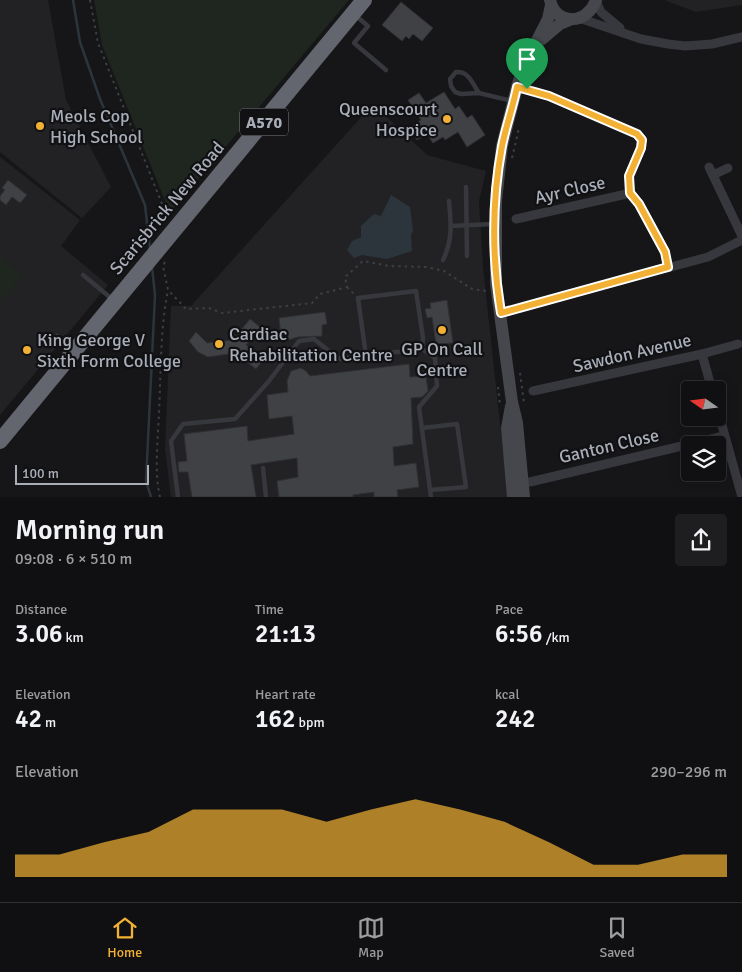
<!DOCTYPE html>
<meta charset="utf-8">
<style>
:root{--surface:#101012;--page:#1e1e20;--text:#f1f3f6;--muted:#9c9d9f;--line:#303032;--accent:#f2b134}
body{margin:0;font-family:Signika,sans-serif;background:var(--page);color:var(--text);height:100vh;display:flex;flex-direction:column;font-size:19px;white-space:nowrap}
*{box-sizing:border-box;margin:0}
p{font-size:16px;color:var(--muted)}
.icon{flex:none;width:28px;height:28px;fill:none;stroke:currentColor;stroke-width:2;stroke-linecap:round;stroke-linejoin:round}
.map{position:relative;height:497px;overflow:hidden}
.details{display:flex;flex-direction:column;background:var(--surface);flex:1}
.details>*{flex:none}
.needle{width:32px;rotate:284deg}
.tools{position:absolute;left:681px;top:381px;display:grid;gap:10px}
.tools a{display:grid;place-items:center;width:45px;height:45px;border-radius:5px;background:var(--surface);box-shadow:0 2px 12px #0003,0 0 0 1px var(--line);font-size:25px}
.scale{position:absolute;left:15px;bottom:12px;width:134px;box-sizing:border-box;padding-left:5px;border:2px solid #a8adb8;border-top:0;font-size:14px;line-height:18px;white-space:nowrap;color:#a8adb8;-webkit-text-stroke:4px #111113;paint-order:stroke}
.pin{position:absolute;display:grid;place-items:center;width:42px;height:42px;color:#fff;margin:-51px -21px;border-radius:50% 50% 50% 0;rotate:-45deg;box-shadow:0 0 5px #0007}
.pin .icon{rotate:45deg}
.round{display:grid;place-items:center;flex:none;width:52px;height:52px;border-radius:5px;background:var(--page)}
.summary{display:flex;align-items:center;justify-content:space-between;height:85px;padding:0 15px}
h1{font-size:28px;font-weight:600;line-height:38px}
.stats{display:grid;grid-template-columns:repeat(3,1fr);gap:8px;height:85px;padding:5px 15px}
.stats div{display:grid;align-content:center}
.stats b{font-size:25px;font-weight:600}
.stats small{font-size:14px;font-weight:400}
.stats p{font-size:14px}
.chart{height:140px;padding:10px 15px}
.chart p{display:flex;justify-content:space-between}
.chart svg{width:100%;height:90px;margin-top:5px;fill:var(--accent);opacity:.7}
.tabs{display:flex;justify-content:space-around;align-items:center;height:70px;border-top:1px solid var(--line);background:var(--surface);font-size:14px;color:var(--muted)}
.tabs a{display:grid;justify-items:center;gap:2px}
.tabs .selected{color:var(--accent)}
.map>svg:first-child{display:block}
.built{fill:#222225}
.green{fill:#1e261f}
.water{fill:#2c353c}
.lines{fill:none;stroke-linecap:round;stroke-linejoin:round}
.stream{stroke:#2c353c;stroke-width:2.5}
.building{fill:#404145;stroke:#303034}
.path{stroke:#3d3f44;stroke-width:2;stroke-dasharray:2.5 4;stroke-linecap:butt}
.lane{stroke:#37383d;stroke-width:4.5}
.street{stroke:#37383d;stroke-width:9}
.secondary{stroke:#45474d;stroke-width:12}
.highway{stroke:#63666e;stroke-width:16}
.route-casing{stroke:#fff;stroke-width:10}
.route{stroke:#f2b134;stroke-width:6}
.poi-dot{fill:#f2b134;stroke:#111113;stroke-width:2}
.labels{text-anchor:middle;stroke-width:4.5;stroke-linejoin:round;paint-order:stroke}
.shield{fill:#111113;stroke:#7b7e86;stroke-width:1}
.shield-label{font-size:16px;font-weight:bold;fill:#a8adb8}
.poi-label{font-size:18px;fill:#a8adb8;stroke:#111113;text-anchor:start}
.street-label{font-size:18px;fill:#a8adb8;stroke:#111113}
</style>
<div class="map">
<svg width="742" height="497" viewBox="0 0 742 497">
<rect width="100%" height="100%" fill="#161618"/>
<g class="built">
<path d="M 0,0 L 48,0 L 66,100 L 111,187 L 82,218 L 0,152 Z"/>
<path d="M 664,0 L 742,0 L 742,5 L 696,12 Z"/>
<path d="M 373,104 L 427,155 L 486,171 L 479,201 L 483,267 L 508,497 L 171,497 L 165,449 L 171,306 L 191,306 Z"/>
<path d="M 0,157 L 80,220 L 61,246 L 108,285 L 0,415 Z"/>
</g>
<g class="green">
<path d="M 94,0 L 349,0 L 170,213 L 102,45 Z"/>
<path d="M 0,257 L 22,275 L 0,302 Z"/>
</g>
<path class="water" d="M 391,195 L 410,207 L 413,231 L 411,235 L 412,251 L 387,259 L 362,255 L 354,258 L 347,250 L 352,241 L 361,237 L 361,226 L 374,214 L 381,216 Z"/>
<g class="lines">
<g class="stream">
<path d="M 73,0 L 80,42 L 100,99 L 145,205 L 150,249"/>
<path d="M 151,497 L 146,481 L 155,295 L 152,267"/>
</g>
</g>
<g class="building">
<path d="M 401,2 L 433,28 L 422,41 L 413,34 L 409,39 L 406,36 L 402,41 L 382,25 Z"/>
<path d="M 444,92 L 455,109 L 459,106 L 467,118 L 472,115 L 485,135 L 467,147 L 458,132 L 445,140 L 443,137 L 433,143 L 427,134 L 417,140 L 409,128 L 421,120 L 408,100 L 419,93 L 426,103 Z"/>
<path d="M 8,180 L 27,195 L 20,203 L 12,197 L 6,205 L 0,200 L 0,196 L 5,190 L 2,188 Z"/>
<path d="M 447,300 L 453,343 L 436,344 L 432,317 L 427,318 L 425,309 L 431,308 L 430,303 Z"/>
<path d="M 325,312 L 327,324 L 322,325 L 322,336 L 298,337 L 288,340 L 288,335 L 281,336 L 279,318 Z"/>
<path d="M 250,319 L 260,327 L 246,345 L 264,359 L 256,369 L 235,353 L 208,357 L 198,352 L 189,341 L 196,332 L 207,343 L 233,340 Z"/>
<path d="M 409,364 L 410,377 L 426,376 L 428,391 L 422,397 L 411,398 L 413,444 L 393,447 L 394,466 L 416,463 L 419,487 L 397,490 L 398,497 L 374,497 L 374,492 L 353,495 L 353,497 L 279,497 L 277,481 L 298,477 L 297,458 L 251,465 L 256,497 L 192,497 L 188,472 L 179,472 L 178,462 L 187,461 L 184,434 L 247,426 L 248,441 L 294,434 L 292,416 L 269,419 L 267,395 L 288,392 L 287,381 L 291,371 L 301,368 L 306,371 L 310,376 Z"/>
</g>
<g class="lines">
<g class="path">
<path d="M 90,0 L 98,43 L 168,219"/>
<path d="M 527,89 L 542,94"/>
<path d="M 512,158 L 519,128"/>
<path d="M 165,262 L 163,266 L 168,290 L 186,309 L 209,308 L 222,313 L 312,303 L 320,294 L 347,287 L 345,277 L 363,261 L 389,266 L 426,267 L 444,271 L 472,289 L 486,291"/>
<path d="M 347,287 L 354,294"/>
<path d="M 520,373 L 524,403"/>
<path d="M 498,387 L 500,405"/>
<path d="M 160,497 C 154,472 158,439 159,413 C 161,372 160,330 168,290"/>
</g>
<g class="lane">
<path d="M 356,16 L 368,26 L 354,43 L 386,70"/>
<path d="M 479,93 C 472,83 469,71 456,72 L 450,79 L 451,86 L 455,92 L 461,94 L 479,93 L 512,101"/>
<path d="M 466,187 L 467,256"/>
<path d="M 451,226 L 493,224"/>
<path d="M 443,260 C 453,239 451,224 449,201"/>
<path d="M 83,275 L 112,299"/>
<path d="M 57,336 L 72,348"/>
<path d="M 366,356 L 358,298 L 416,291 L 423,338 L 422,349"/>
<path d="M 422,428 L 457,424 L 466,487 L 430,490"/>
<path d="M 263,468 L 266,497"/>
<path d="M 178,497 L 171,441 L 183,424 L 235,419 L 269,381 L 299,341 L 314,339 L 339,359 L 422,349 L 435,358 L 437,386 L 419,407 L 431,497"/>
</g>
<g class="street">
<path d="M 596,1 L 601,12 L 620,28"/>
<path d="M 579,18 L 641,39 L 668,44 L 685,46 L 712,44 L 742,37"/>
<path d="M 549,96 L 637,134 L 642,140 L 641,148 L 629,176 L 631,193 L 639,204 L 665,253 L 668,267"/>
<path d="M 709,167 L 742,236"/>
<path d="M 713,175 L 728,168"/>
<path d="M 516,219 L 631,193"/>
<path d="M 501,313 L 708,257 L 742,240"/>
<path d="M 702,354 L 712,390"/>
<path d="M 533,391 L 702,354 L 738,344"/>
<path d="M 718,411 L 742,497"/>
<path d="M 530,482 L 724,436"/>
</g>
<g class="secondary">
<path d="M 550,0 C 556,27 588,24 596,0"/>
<path d="M 541,40 L 560,24 L 572,19"/>
<path d="M 511,406 L 507,428 L 513,497"/>
<path d="M 524,497 L 517,423 L 512,402 L 496,284 L 496,201 L 502,146 L 517,87 L 523,68 L 548,19 L 551,5"/>
</g>
<path class="highway" d="M 0,441 L 364,0"/>
</g>
<g class="lines">
<defs>
<path id="route" d="M 517,87 L 549,96 L 637,134 L 642,140 L 641,148 L 629,176 L 630,193 L 639,204 L 665,252 L 668,267 L 501,313 C 492,259 492,200 502,146 C 506,126 513,107 517,87 Z"/>
</defs>
<use href="#route" class="route-casing"/>
<use href="#route" class="route"/>
</g>
<g class="poi-dot">
<circle cx="447" cy="119" r="5"/>
<circle cx="40" cy="126" r="5"/>
<circle cx="442" cy="330" r="5"/>
<circle cx="219" cy="344" r="5"/>
<circle cx="27" cy="350" r="5"/>
</g>
<g class="labels">
<rect class="shield" x="240" y="108.5" width="48" height="27" rx="4"/>
<g class="shield-label">
<text x="264" y="128">A570</text>
</g>
<g class="poi-label">
<text x="437" y="115" text-anchor="end">Queenscourt<tspan x="437" dy="21">Hospice</tspan></text>
<text x="50" y="122">Meols Cop<tspan x="50" dy="21">High School</tspan></text>
<text x="229" y="340">Cardiac<tspan x="229" dy="21">Rehabilitation Centre</tspan></text>
<text x="37" y="346">King George V<tspan x="37" dy="21">Sixth Form College</tspan></text>
<text x="442" y="355" text-anchor="middle">GP On Call<tspan x="442" dy="21">Centre</tspan></text>
</g>
<g class="street-label">
<text transform="translate(570 190) rotate(-13)" y="6">Ayr Close</text>
<text transform="translate(167 208) rotate(-50)" y="6">Scarisbrick New Road</text>
<text transform="translate(632 353) rotate(-13)" y="6">Sawdon Avenue</text>
<text transform="translate(609 446) rotate(-13)" y="6">Ganton Close</text>
</g>
</g>
</svg>
<div class="tools">
<a><svg class="needle" viewBox="-14 -14 28 28"><path d="M0-13l5 13h-10z" fill="#e53935"/><path d="M0 13l5-13h-10z" fill="#9c9d9f"/></svg></a>
<a><svg class="icon" aria-label="layers" viewBox="0 0 24 24"><path d="M12 4l9 5-9 5-9-5zM3 14l9 5 9-5"/></svg></a>
</div>
<div class="scale">100 m</div>
<div class="pin" style="left:527px;top:89px;background:#1e9e55"><svg class="icon" aria-label="arrive" viewBox="0 0 24 24"><path d="M6 21V4h12l-3 4 3 4H6"/></svg></div>
</div>
<section class="details">
<div class="summary"><div><h1>Morning run</h1><p>09:08 · 6 × 510 m</p></div><a class="round"><svg class="icon" aria-label="share" viewBox="0 0 24 24"><path d="M12 15V3M7 8l5-5 5 5M5 13v7h14v-7"/></svg></a></div>
<div class="stats">
<div><p>Distance</p><b>3.06<small> km</small></b></div>
<div><p>Time</p><b>21:13</b></div>
<div><p>Pace</p><b>6:56<small> /km</small></b></div>
</div>
<div class="stats">
<div><p>Elevation</p><b>42<small> m</small></b></div>
<div><p>Heart rate</p><b>162<small> bpm</small></b></div>
<div><p>kcal</p><b>242</b></div>
</div>
<div class="chart"><p><span>Elevation</span>290–296 m</p>
<svg viewBox="0 0 160 44" preserveAspectRatio="none"><path d="M0 44V33L10 33L20 27L30 22L40 11L50 11L60 11L70 17L80 11L90 6L100 11L110 17L120 27L130 38L140 38L150 33L160 33V44z"/></svg>
</div>
</section>
<nav class="tabs">
<a class="selected"><svg class="icon" aria-label="home" viewBox="0 0 24 24"><path d="M3 11l9-7 9 7M6 9v11h12V9"/></svg>Home</a>
<a><svg class="icon" aria-label="map" viewBox="0 0 24 24"><path d="M3 6l6-2 6 2 6-2v14l-6 2-6-2-6 2zM9 4v14M15 6v14"/></svg>Map</a>
<a><svg class="icon" aria-label="saved" viewBox="0 0 24 24"><path d="M7 4h10v16l-5-4-5 4z"/></svg>Saved</a>
</nav>
